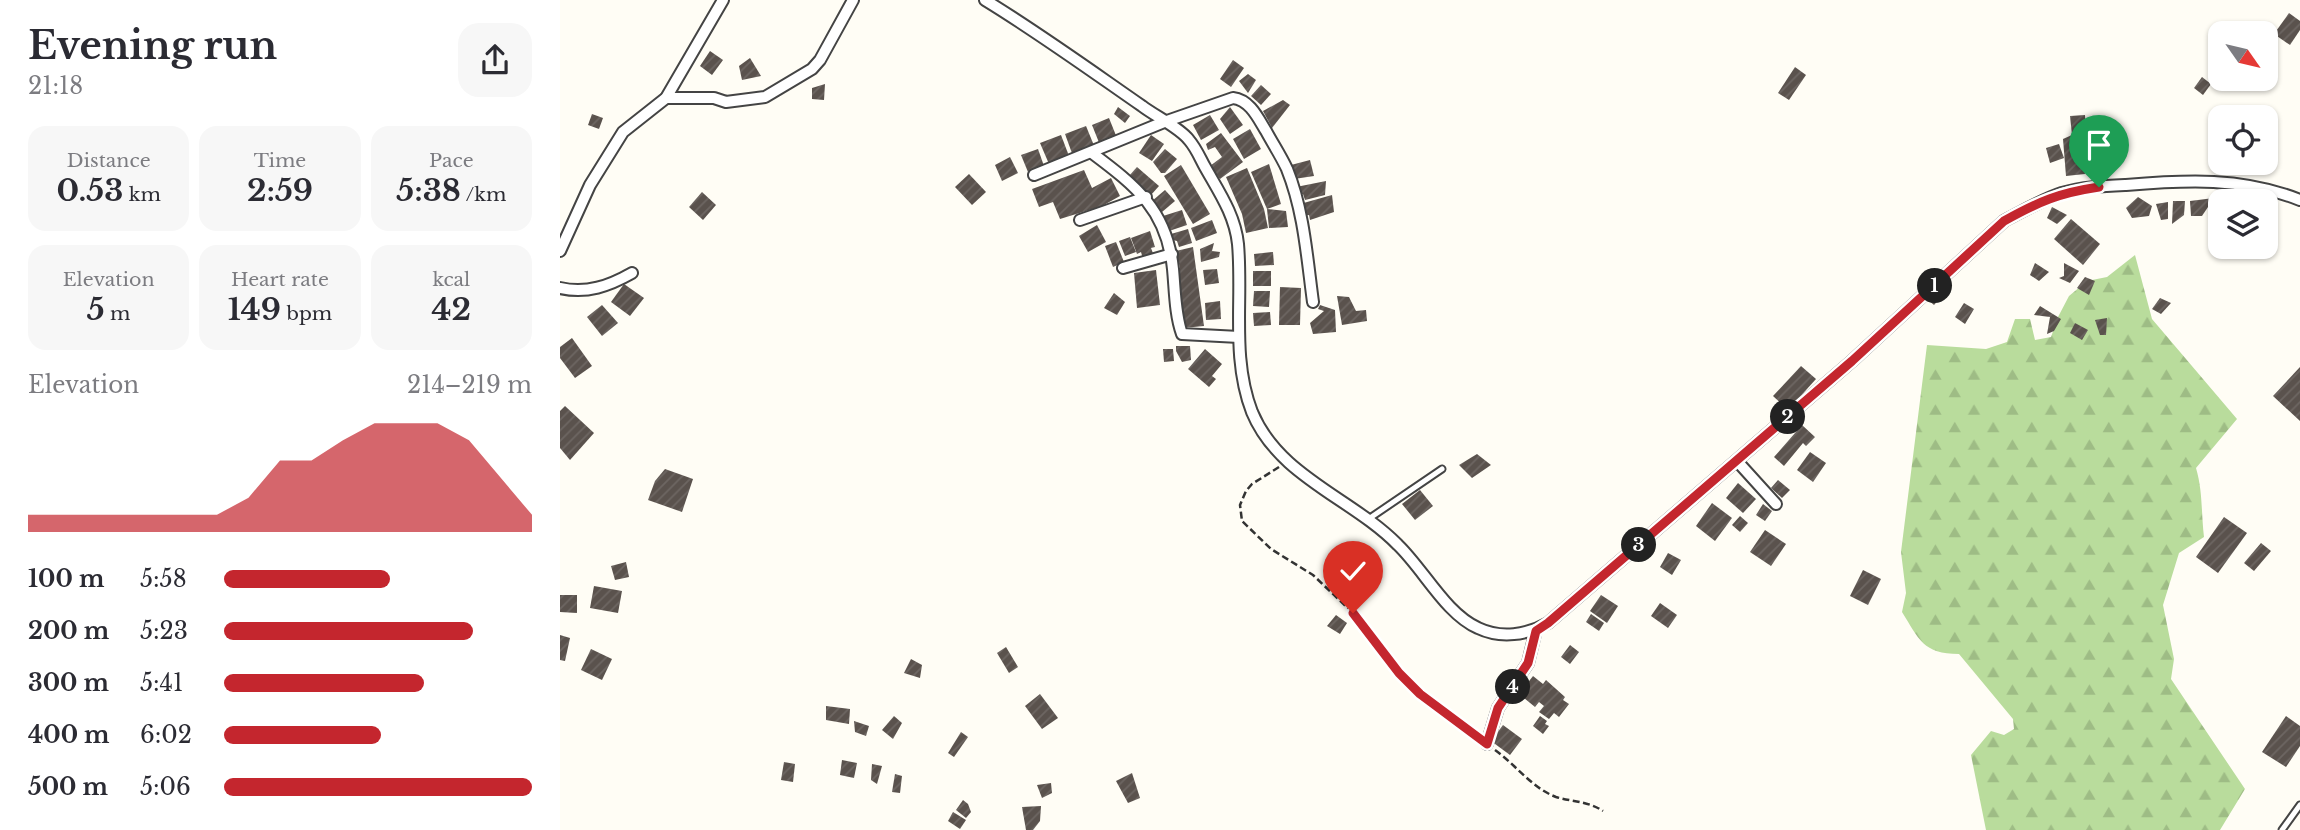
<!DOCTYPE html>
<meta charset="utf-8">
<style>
:root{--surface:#fff;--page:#f7f7f7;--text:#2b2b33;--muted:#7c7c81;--accent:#c4262e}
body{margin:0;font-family:"Libre Baskerville",serif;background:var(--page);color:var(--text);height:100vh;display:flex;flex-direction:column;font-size:26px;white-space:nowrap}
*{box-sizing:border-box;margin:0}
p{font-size:23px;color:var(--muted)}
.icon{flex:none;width:38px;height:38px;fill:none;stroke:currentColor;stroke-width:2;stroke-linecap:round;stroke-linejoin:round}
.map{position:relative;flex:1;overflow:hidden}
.sheet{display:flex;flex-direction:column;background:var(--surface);width:560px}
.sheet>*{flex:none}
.needle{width:46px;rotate:124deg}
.fabs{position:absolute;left:1648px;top:21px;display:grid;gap:14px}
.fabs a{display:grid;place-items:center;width:70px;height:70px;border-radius:14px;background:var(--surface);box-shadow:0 2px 5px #0004;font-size:35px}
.pin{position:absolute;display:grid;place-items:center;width:60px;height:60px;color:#fff;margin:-72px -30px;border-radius:50% 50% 50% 0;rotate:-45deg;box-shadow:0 0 7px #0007}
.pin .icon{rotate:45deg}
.km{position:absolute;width:35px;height:35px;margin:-18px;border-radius:50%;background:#222;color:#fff;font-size:19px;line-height:35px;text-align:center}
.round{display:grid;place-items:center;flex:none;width:74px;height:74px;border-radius:21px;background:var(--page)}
.overview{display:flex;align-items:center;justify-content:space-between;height:119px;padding:0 28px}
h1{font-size:38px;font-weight:700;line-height:52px}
.metrics{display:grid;grid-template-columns:repeat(3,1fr);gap:10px;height:119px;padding:7px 28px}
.metrics div{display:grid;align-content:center;border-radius:18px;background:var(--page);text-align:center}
.metrics b{font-size:30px;font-weight:700}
.metrics small{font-size:19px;font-weight:400}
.metrics p{font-size:19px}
.chart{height:196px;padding:14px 28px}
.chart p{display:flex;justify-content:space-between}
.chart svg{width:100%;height:126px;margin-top:7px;fill:var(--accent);opacity:.7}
ul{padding:0 28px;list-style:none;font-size:23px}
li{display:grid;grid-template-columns:112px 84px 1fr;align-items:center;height:52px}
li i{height:18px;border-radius:9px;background:var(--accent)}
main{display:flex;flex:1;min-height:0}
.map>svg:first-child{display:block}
.forest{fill:url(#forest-firs)}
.building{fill:url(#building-hatch)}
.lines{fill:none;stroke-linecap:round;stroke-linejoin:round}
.lane-casing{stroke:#444;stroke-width:9}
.street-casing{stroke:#444;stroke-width:14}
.path{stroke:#333;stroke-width:2.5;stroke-dasharray:7 3.5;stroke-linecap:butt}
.lane{stroke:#fff;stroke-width:5}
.street{stroke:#fff;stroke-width:10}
.route-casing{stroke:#fff;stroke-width:14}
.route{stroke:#c4262e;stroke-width:9}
</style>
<main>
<section class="sheet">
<div class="overview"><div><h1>Evening run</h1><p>21:18</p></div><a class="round"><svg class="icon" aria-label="share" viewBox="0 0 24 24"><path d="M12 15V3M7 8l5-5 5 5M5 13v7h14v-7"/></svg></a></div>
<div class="metrics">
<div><p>Distance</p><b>0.53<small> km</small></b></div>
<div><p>Time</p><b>2:59</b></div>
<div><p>Pace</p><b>5:38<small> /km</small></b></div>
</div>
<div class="metrics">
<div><p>Elevation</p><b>5<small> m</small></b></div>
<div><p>Heart rate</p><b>149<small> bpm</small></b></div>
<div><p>kcal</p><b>42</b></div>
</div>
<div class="chart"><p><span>Elevation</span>214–219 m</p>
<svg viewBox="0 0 160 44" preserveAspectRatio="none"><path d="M0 44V38L10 38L20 38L30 38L40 38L50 38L60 38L70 32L80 19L90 19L100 12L110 6L120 6L130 6L140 12L150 25L160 38V44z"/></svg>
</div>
<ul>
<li><b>100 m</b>5:58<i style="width:54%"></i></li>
<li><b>200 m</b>5:23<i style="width:81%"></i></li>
<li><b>300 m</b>5:41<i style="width:65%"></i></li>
<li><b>400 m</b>6:02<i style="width:51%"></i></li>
<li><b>500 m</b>5:06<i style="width:100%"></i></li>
</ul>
</section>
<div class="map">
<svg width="1740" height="830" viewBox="0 0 1740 830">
<defs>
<pattern id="forest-firs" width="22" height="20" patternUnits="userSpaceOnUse" patternTransform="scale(1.75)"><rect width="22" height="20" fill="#b9dc9c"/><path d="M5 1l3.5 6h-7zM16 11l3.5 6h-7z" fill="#9ebc85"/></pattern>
<pattern id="building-hatch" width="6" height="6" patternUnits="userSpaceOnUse" patternTransform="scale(1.75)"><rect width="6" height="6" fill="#5a524d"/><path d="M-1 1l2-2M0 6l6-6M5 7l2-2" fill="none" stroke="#6d6662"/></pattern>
</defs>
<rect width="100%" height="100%" fill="#fffdf5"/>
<path class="forest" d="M 1575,255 L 1592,319 L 1677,419 L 1636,468 C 1643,492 1641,512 1644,537 L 1619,553 L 1603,605 L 1614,659 L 1611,679 L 1685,789 L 1660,830 L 1426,830 L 1411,755 L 1431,731 L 1444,735 L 1454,729 L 1453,719 L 1399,654 C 1363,654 1359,639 1342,612 L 1346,593 L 1341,552 L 1367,345 L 1426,349 L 1447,342 L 1455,319 L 1470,319 L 1475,340 L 1491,337 L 1498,317 L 1509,296 L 1527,281 L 1547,277 Z"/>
<g class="building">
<path d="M 1729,13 L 1740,21 L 1740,30 L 1730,45 L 1714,34 Z"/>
<path d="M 150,51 L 163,60 L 152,75 L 140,66 Z"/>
<path d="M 190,58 L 201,76 L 182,80 L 179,66 Z"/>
<path d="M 673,60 L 684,68 L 671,87 L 660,79 Z"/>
<path d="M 1235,67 L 1246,75 L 1229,100 L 1218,93 Z"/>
<path d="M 688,74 L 696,80 L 688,93 L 679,81 Z"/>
<path d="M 1642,77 L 1651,84 L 1643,95 L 1634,88 Z"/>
<path d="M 265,84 L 264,100 L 252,99 L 252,88 Z"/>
<path d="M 701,85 L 711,94 L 701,105 L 691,96 Z"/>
<path d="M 723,100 L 730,105 L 712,128 L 703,111 Z"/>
<path d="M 558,107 L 570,116 L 565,123 L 554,114 Z"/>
<path d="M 670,107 L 683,125 L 670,134 L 660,119 Z"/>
<path d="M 32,114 L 43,118 L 39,129 L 28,125 Z"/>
<path d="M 650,115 L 659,130 L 641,140 L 633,125 Z"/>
<path d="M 1525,115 L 1527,153 L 1523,153 L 1525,174 L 1506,176 L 1503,139 L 1512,135 L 1510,116 Z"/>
<path d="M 549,118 L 557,138 L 540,145 L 532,125 Z"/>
<path d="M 526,126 L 535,148 L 513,156 L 505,134 Z"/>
<path d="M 690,129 L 701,149 L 684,159 L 673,139 Z"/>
<path d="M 661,133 L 683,162 L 660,179 L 650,166 L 662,157 L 655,147 L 648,150 L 646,144 Z"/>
<path d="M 501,135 L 509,156 L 489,164 L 480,143 Z"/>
<path d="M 591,135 L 604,144 L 592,161 L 579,153 Z"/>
<path d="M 1499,144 L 1504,158 L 1490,163 L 1486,148 Z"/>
<path d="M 478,149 L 484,166 L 468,172 L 461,155 Z"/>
<path d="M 605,149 L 617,159 L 605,173 L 601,173 L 593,162 Z"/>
<path d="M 450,157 L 458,173 L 442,181 L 435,165 Z"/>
<path d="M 750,160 L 754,176 L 734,179 L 731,165 Z"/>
<path d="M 709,164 L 721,204 L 707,209 L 691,172 Z"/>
<path d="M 621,165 L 650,214 L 633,224 L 604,176 Z"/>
<path d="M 577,167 L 599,186 L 591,195 L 569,176 Z"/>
<path d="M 687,168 L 704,209 L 708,228 L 686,233 L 682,214 L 666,177 Z"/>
<path d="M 524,170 L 532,188 L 551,178 L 560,196 L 542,206 L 500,219 L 493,202 L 479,207 L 472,189 Z"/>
<path d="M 409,174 L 426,192 L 412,205 L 395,187 Z"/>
<path d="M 766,181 L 765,195 L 745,200 L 743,194 L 738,195 L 736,187 Z"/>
<path d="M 605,190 L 615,201 L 602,212 L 592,201 Z"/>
<path d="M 142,192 L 156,205 L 143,220 L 129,207 Z"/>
<path d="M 772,195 L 774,212 L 750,220 L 749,215 L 743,216 L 740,204 Z"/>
<path d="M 1578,197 L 1592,206 L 1589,216 L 1572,218 L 1566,208 Z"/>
<path d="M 1654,198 L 1642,216 L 1631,216 L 1630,201 Z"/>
<path d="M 1613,201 L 1625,201 L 1624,215 L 1612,224 Z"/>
<path d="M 1608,202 L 1608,219 L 1601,220 L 1596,204 Z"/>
<path d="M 1492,207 L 1507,215 L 1497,224 L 1487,218 Z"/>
<path d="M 707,209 L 726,211 L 728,227 L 709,228 Z"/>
<path d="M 622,210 L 627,225 L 609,231 L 603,216 Z"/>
<path d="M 1511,219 L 1540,244 L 1523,265 L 1494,239 Z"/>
<path d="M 652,220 L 657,233 L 636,241 L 631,228 Z"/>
<path d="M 537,225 L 546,242 L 528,252 L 519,236 Z"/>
<path d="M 628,229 L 632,243 L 619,247 L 617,241 L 613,240 L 611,234 Z"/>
<path d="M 590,231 L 595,247 L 591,248 L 594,256 L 583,259 L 581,252 L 577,254 L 571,238 Z"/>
<path d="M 570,237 L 576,252 L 565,256 L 559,241 Z"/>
<path d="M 556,242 L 564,262 L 553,267 L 545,246 Z"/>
<path d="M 654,243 L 652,251 L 660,252 L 659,257 L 641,262 L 640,249 Z"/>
<path d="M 633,247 L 644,326 L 623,328 L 617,269 L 620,268 L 616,251 Z"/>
<path d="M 713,252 L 714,265 L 695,266 L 694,254 Z"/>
<path d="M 1475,263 L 1489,272 L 1479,281 L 1470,275 Z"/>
<path d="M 1504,263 L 1519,271 L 1510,283 L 1499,278 L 1504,276 Z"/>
<path d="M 657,269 L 659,283 L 645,285 L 643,270 Z"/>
<path d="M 596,270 L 600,305 L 577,308 L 574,273 Z"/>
<rect x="693" y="271" width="18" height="15"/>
<path d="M 1525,277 L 1535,281 L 1529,295 L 1517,288 Z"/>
<path d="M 64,284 L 84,298 L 70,316 L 51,302 Z"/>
<path d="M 720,287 L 741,288 L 740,325 L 719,325 Z"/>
<path d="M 1377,288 L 1384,294 L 1374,305 L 1367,299 Z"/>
<path d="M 694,291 L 710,291 L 709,307 L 693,306 Z"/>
<path d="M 554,293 L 565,302 L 557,315 L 544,308 Z"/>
<path d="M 777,296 L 789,297 L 796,311 L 806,310 L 807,321 L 782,325 Z"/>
<path d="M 1600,298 L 1611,303 L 1601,314 L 1592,309 Z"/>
<path d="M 660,301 L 661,319 L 646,320 L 645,303 Z"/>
<path d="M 1404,303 L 1414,309 L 1405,324 L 1395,317 Z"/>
<path d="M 42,305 L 58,323 L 42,336 L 27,317 Z"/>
<path d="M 760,305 L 775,310 L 776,332 L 753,334 L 750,323 L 764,311 L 758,309 Z"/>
<path d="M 1480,306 L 1501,319 L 1494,331 L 1487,334 L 1490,317 L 1474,315 Z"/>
<path d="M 710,312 L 711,325 L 694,326 L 693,313 Z"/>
<path d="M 1547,318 L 1546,335 L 1540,335 L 1535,320 Z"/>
<path d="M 1515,323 L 1528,330 L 1522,340 L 1510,333 Z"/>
<path d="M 12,338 L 32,366 L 15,378 L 0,358 L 0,347 Z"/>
<path d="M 616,346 L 630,346 L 631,360 L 622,362 L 616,351 Z"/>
<path d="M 603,349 L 613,349 L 614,361 L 604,362 Z"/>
<path d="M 645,349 L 662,364 L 652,376 L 656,379 L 649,387 L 628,369 Z"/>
<path d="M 1241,366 L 1256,379 L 1228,410 L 1213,396 Z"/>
<path d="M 1740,367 L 1740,421 L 1713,396 Z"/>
<path d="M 5,406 L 34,433 L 10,460 L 0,448 L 0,411 Z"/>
<path d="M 1242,425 L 1255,437 L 1246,446 L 1243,443 L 1224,466 L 1214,457 Z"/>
<path d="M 1250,452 L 1266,463 L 1253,482 L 1237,470 Z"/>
<path d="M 917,454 L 931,465 L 912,478 L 899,465 Z"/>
<path d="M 105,469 L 133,479 L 122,512 L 88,500 L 95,481 Z"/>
<path d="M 1218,480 L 1230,490 L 1222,498 L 1211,488 Z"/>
<path d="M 1178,483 L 1196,499 L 1183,513 L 1166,498 Z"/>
<path d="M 860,490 L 873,506 L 855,520 L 842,504 Z"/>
<path d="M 1152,503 L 1172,518 L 1155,541 L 1136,526 Z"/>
<path d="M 1203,504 L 1212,511 L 1205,521 L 1196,515 Z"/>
<path d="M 1180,516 L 1188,523 L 1180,532 L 1172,525 Z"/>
<path d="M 1664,517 L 1687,533 L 1658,573 L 1636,557 Z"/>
<path d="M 1205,530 L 1226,544 L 1211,566 L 1190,552 Z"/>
<path d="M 1701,543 L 1711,551 L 1694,571 L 1684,563 Z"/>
<path d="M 1108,553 L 1121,560 L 1112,575 L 1100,567 Z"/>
<path d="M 66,562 L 69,577 L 55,580 L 51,566 Z"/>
<path d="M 1303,570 L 1321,579 L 1308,605 L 1290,596 Z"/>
<path d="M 34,586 L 62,591 L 58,613 L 30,608 Z"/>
<path d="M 0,595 L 17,595 L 17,613 L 0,612 Z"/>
<path d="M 1041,595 L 1058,606 L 1047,623 L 1030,611 Z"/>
<path d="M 1100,603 L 1117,615 L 1108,628 L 1091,616 Z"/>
<path d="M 1031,614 L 1044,623 L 1039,631 L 1026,622 Z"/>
<path d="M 776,615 L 787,623 L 780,634 L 767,626 Z"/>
<path d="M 0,635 L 10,638 L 5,661 L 0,660 Z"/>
<path d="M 1010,645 L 1019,652 L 1010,664 L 1001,657 Z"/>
<path d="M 446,647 L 458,667 L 449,673 L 437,653 Z"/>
<path d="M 31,649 L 52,659 L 42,680 L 21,670 Z"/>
<path d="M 351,659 L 362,665 L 360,678 L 344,673 Z"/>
<path d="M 973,676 L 983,684 L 986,680 L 1005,697 L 1003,700 L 1009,704 L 999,717 L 994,713 L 989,719 L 979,712 L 984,706 L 979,702 L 975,707 L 964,698 L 967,694 L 962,690 Z"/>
<path d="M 480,694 L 498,718 L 482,729 L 465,706 Z"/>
<path d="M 266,706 L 290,709 L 289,724 L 266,720 Z"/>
<path d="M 334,716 L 342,723 L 333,739 L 322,730 Z"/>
<path d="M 980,716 L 987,721 L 985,724 L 989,726 L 983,734 L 973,726 Z"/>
<path d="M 1726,716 L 1740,726 L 1740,746 L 1726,767 L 1702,752 Z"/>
<path d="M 294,721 L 309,726 L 306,736 L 295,732 Z"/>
<path d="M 943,725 L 962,739 L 950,755 L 931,741 Z"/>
<path d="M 401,732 L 408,737 L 394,757 L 388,753 Z"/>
<path d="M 282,760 L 297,763 L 294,778 L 280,775 Z"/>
<path d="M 224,762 L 235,764 L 233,782 L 221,780 Z"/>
<path d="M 312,764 L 322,766 L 317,784 L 311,780 Z"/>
<path d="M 572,773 L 580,798 L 568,803 L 556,781 Z"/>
<path d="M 335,774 L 342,776 L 340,793 L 332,792 Z"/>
<path d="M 491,783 L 492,793 L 482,798 L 477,785 Z"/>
<path d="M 403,800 L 408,804 L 411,812 L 406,818 L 396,810 Z"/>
<path d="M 481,806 L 480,821 L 473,830 L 466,830 L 462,807 Z"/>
<path d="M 393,812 L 406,820 L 400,829 L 388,821 Z"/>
</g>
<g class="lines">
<defs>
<g id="lane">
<path d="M 807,520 L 882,469"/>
<path d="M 1722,830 L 1740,805"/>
</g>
<g id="street">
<path d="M 425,0 C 479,33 530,70 582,106 C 595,116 620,128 629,140 C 636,148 640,158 645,167 C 659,192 675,215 678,244 C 683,300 671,358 692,412 C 719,477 792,498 838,545 C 864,570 886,614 918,628 C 941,639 967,635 988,623 L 1292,361 L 1444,221 C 1463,211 1481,200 1502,193 C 1522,187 1545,186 1566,185 C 1626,180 1682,177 1740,200"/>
<path d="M 106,98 L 154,98 L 166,102 L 205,97 L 252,69 L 260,60 L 293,0"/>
<path d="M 532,153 C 576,186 607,210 613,269 C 615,290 615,315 622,334 L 679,337"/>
<path d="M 474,175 L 604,122 L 673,98 C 690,100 698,118 706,131 C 713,144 721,156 727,169 C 744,211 747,258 753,302"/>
<path d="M 520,220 L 586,197"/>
<path d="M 0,251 L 30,185 L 63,132 L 106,98 L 163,0"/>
<path d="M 563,268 L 612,254"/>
<path d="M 0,288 C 27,294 49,286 72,273"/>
<path d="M 1177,461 L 1216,504"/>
<path d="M 927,744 L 938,708 L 968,663 L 976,630"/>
</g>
</defs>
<use href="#lane" class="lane-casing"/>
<use href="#street" class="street-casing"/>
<g class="path">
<path d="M 719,467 L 692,484 L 686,491 L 680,505 L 682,521 L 711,549 L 753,575 L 793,613 L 839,673 L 860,694 L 916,736"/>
<path d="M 935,750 C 956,765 972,788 996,797 C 1013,802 1028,801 1043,811"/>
</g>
<use href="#lane" class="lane"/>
<use href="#street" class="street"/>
</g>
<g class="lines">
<defs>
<path id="route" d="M 793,613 L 839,673 L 860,694 L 927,744 L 938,708 L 968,663 L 976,631 L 988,623 L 1292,361 L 1444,221 C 1480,201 1499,193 1539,187"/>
</defs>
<use href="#route" class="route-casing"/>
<use href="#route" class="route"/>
</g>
</svg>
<div class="fabs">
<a><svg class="needle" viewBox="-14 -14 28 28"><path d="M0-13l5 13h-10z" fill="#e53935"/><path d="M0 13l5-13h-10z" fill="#7c7c81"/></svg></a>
<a><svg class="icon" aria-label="locate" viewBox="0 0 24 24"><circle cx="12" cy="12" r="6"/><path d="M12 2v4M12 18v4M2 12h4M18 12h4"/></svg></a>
<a><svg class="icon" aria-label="layers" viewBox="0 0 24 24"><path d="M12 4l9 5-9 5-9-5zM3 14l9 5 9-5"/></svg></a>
</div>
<div class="pin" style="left:1539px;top:187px;background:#1e9e55"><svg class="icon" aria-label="arrive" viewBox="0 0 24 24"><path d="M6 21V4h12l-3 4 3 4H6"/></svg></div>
<div class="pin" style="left:793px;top:613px;background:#d93025"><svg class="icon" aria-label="check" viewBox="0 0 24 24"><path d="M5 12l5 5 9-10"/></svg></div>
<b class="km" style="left:1375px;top:286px">1</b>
<b class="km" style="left:1228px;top:417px">2</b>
<b class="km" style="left:1079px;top:545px">3</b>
<b class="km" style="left:953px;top:687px">4</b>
</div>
</main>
